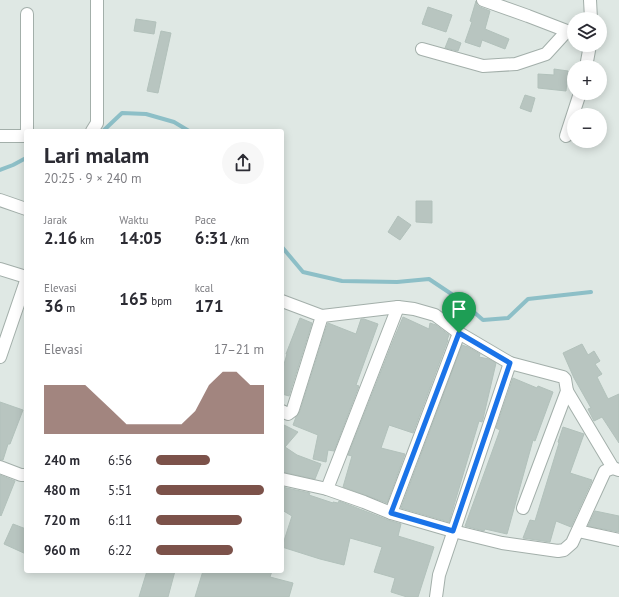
<!DOCTYPE html>
<html lang="id">
<meta charset="utf-8">
<style>
:root{--surface:#fff;--page:#f7f7f7;--text:#2b2b33;--muted:#7c7c81;--accent:#7c524a}
body{margin:0;font-family:"PT Sans",sans-serif;background:var(--page);color:var(--text);height:100vh;display:flex;flex-direction:column;font-size:15px;white-space:nowrap}
*{box-sizing:border-box;margin:0}
p{font-size:13px;color:var(--muted)}
.icon{flex:none;width:22px;height:22px;fill:none;stroke:currentColor;stroke-width:2;stroke-linecap:round;stroke-linejoin:round}
.map{position:relative;flex:1;overflow:hidden}
.sheet{position:absolute;left:24px;top:129px;width:260px;height:444px;display:flex;flex-direction:column;background:var(--surface);border-radius:4px;box-shadow:0 2px 10px #0003}
.sheet>*{flex:none}
.tools{position:absolute;left:567px;top:12px;display:grid;gap:8px}
.tools a{display:grid;place-items:center;width:40px;height:40px;border-radius:50%;background:var(--surface);box-shadow:0 2px 10px #0003;font-size:20px}
.pin{position:absolute;display:grid;place-items:center;width:34px;height:34px;color:#fff;margin:-41px -17px;border-radius:50% 50% 50% 0;rotate:-45deg;box-shadow:0 0 4px #0007}
.pin .icon{rotate:45deg}
.round{display:grid;place-items:center;flex:none;width:42px;height:42px;border-radius:21px;background:var(--page)}
.headline{display:flex;align-items:center;justify-content:space-between;height:68px;padding:0 20px}
h1{font-size:22px;font-weight:800;line-height:30px}
.stats{display:grid;grid-template-columns:repeat(3,1fr);gap:6px;height:68px;padding:4px 20px}
.stats div{display:grid;align-content:center}
.stats b{font-size:17px;font-weight:800}
.stats small{font-size:11px;font-weight:400}
.stats p{font-size:11px}
.chart{height:112px;padding:8px 20px}
.chart p{display:flex;justify-content:space-between}
.chart svg{width:100%;height:72px;margin-top:4px;fill:var(--accent);opacity:.7}
ul{padding:0 20px;list-style:none;font-size:13px}
li{display:grid;grid-template-columns:64px 48px 1fr;align-items:center;height:30px}
li i{height:10px;border-radius:5px;background:var(--accent)}
.map>svg:first-child{display:block}
.lines{fill:none;stroke-linecap:round;stroke-linejoin:round}
.stream{stroke:#8dbfc7;stroke-width:4}
.building{fill:#b8c5c0;stroke:#b2c1bb}
.minor-casing{stroke:#a3afaa;stroke-width:14}
.minor{stroke:#fff;stroke-width:12}
.route-casing{stroke:#fff;stroke-width:8}
.route{stroke:#1a73e8;stroke-width:5}
</style>
<div class="map">
<svg width="619" height="597" viewBox="0 0 619 597">
<rect width="100%" height="100%" fill="#dfe8e4"/>
<g class="lines">
<g class="stream">
<path d="M 103,131 L 122,113 L 146,114 L 174,122 L 189,131"/>
<path d="M 0,170 L 13,165 L 26,158"/>
<path d="M 282,247 L 303,272 L 342,281 L 397,282 L 429,279 L 459,299 L 483,320 L 508,318 L 528,299 L 591,292"/>
</g>
</g>
<g class="building">
<path d="M 476,1 L 477,5 L 480,7 L 490,11 L 485,29 L 509,39 L 505,49 L 482,40 L 480,47 L 465,42 L 472,22 L 470,21 Z"/>
<path d="M 428,7 L 452,15 L 446,32 L 422,24 Z"/>
<path d="M 136,19 L 156,22 L 154,34 L 134,31 Z"/>
<path d="M 161,31 L 171,33 L 158,93 L 147,91 Z"/>
<path d="M 449,38 L 461,43 L 458,51 L 445,48 Z"/>
<path d="M 554,69 L 568,71 L 566,91 L 538,88 L 538,74 L 554,75 Z"/>
<path d="M 525,95 L 535,98 L 531,112 L 520,108 Z"/>
<path d="M 416,201 L 432,201 L 432,223 L 416,222 Z"/>
<path d="M 398,216 L 411,225 L 400,240 L 388,232 Z"/>
<path d="M 403,317 L 429,329 L 430,323 L 436,325 L 449,335 L 447,340 L 448,340 L 413,433 L 389,425 L 381,448 L 405,454 L 387,503 L 343,487 L 352,456 L 348,455 L 393,341 Z"/>
<path d="M 300,318 L 312,323 L 289,396 L 282,394 L 282,371 L 287,354 L 286,354 Z"/>
<path d="M 361,319 L 364,319 L 378,324 L 356,385 L 359,386 L 334,451 L 328,450 L 326,462 L 313,459 L 318,435 L 293,425 L 296,417 L 300,411 L 326,328 L 328,323 L 356,334 Z"/>
<path d="M 582,344 L 588,355 L 594,351 L 600,361 L 595,364 L 602,374 L 597,377 L 608,399 L 619,394 L 619,443 L 602,417 L 594,421 L 588,409 L 591,408 L 574,378 L 563,353 Z"/>
<path d="M 462,345 L 468,347 L 480,354 L 479,357 L 489,359 L 496,363 L 483,419 L 482,422 L 479,421 L 449,522 L 401,508 Z"/>
<path d="M 513,378 L 537,388 L 538,386 L 553,392 L 535,441 L 533,440 L 507,534 L 485,529 L 484,531 L 465,526 L 500,430 L 496,428 Z"/>
<path d="M 0,402 L 23,410 L 10,444 L 8,444 L 3,460 L 0,460 Z"/>
<path d="M 282,424 L 298,432 L 285,447 L 297,455 L 321,464 L 315,479 L 282,472 Z"/>
<path d="M 563,427 L 584,434 L 570,473 L 592,480 L 591,483 L 571,527 L 556,521 L 550,542 L 523,538 L 530,520 L 535,521 L 559,443 L 558,442 Z"/>
<path d="M 0,475 L 15,481 L 1,516 L 0,515 Z"/>
<path d="M 282,487 L 310,493 L 309,495 L 333,503 L 333,502 L 338,503 L 339,501 L 388,520 L 401,524 L 398,536 L 434,547 L 418,597 L 407,597 L 391,592 L 395,578 L 374,572 L 382,547 L 350,538 L 344,565 L 320,559 L 282,547 L 292,516 L 282,510 Z"/>
<path d="M 595,511 L 619,516 L 619,532 L 588,526 Z"/>
<path d="M 13,524 L 26,529 L 26,554 L 4,544 Z"/>
<path d="M 147,571 L 175,571 L 168,597 L 139,597 Z"/>
<path d="M 203,571 L 272,571 L 270,577 L 293,583 L 289,597 L 195,597 Z"/>
</g>
<g class="lines">
<defs>
<g id="minor">
<path d="M 483,0 L 528,16 L 567,31 L 573,32"/>
<path d="M 590,0 L 591,19"/>
<path d="M 27,14 L 27,131"/>
<path d="M 422,49 L 483,66 L 516,64 L 546,54 L 567,31"/>
<path d="M 586,67 L 590,45"/>
<path d="M 92,131 L 97,123 L 97,0"/>
<path d="M 0,136 L 26,136"/>
<path d="M 566,136 L 580,93"/>
<path d="M 0,200 L 26,209"/>
<path d="M 0,269 L 26,277"/>
<path d="M 282,301 L 322,316 L 293,409 L 292,411 L 288,414 L 282,411"/>
<path d="M 322,316 L 398,307 L 414,309 L 435,315 L 459,333 L 510,363 L 563,377 L 565,379 L 567,391 L 523,508"/>
<path d="M 0,357 L 26,281"/>
<path d="M 567,391 L 613,468"/>
<path d="M 0,467 L 21,475 L 26,475"/>
<path d="M 282,479 L 327,489 L 364,502 L 391,513 L 453,531 L 502,543 L 558,551 L 564,550 L 572,543 L 605,471 L 613,468 L 619,470"/>
<path d="M 327,489 L 398,307"/>
<path d="M 391,513 L 459,333"/>
<path d="M 578,531 L 619,540"/>
<path d="M 436,597 L 439,575 L 510,363"/>
</g>
</defs>
<use href="#minor" class="minor-casing"/>
<use href="#minor" class="minor"/>
</g>
<g class="lines">
<defs>
<path id="route" d="M 459,333 L 510,363 L 453,531 L 391,513 Z"/>
</defs>
<use href="#route" class="route-casing"/>
<use href="#route" class="route"/>
</g>
</svg>
<div class="tools">
<a><svg class="icon" aria-label="layers" viewBox="0 0 24 24"><path d="M12 4l9 5-9 5-9-5zM3 14l9 5 9-5"/></svg></a>
<a>+</a>
<a>−</a>
</div>
<div class="pin" style="left:459px;top:333px;background:#1e9e55"><svg class="icon" aria-label="arrive" viewBox="0 0 24 24"><path d="M6 21V4h12l-3 4 3 4H6"/></svg></div>
<section class="sheet">
<div class="headline"><div><h1>Lari malam</h1><p>20:25 · 9 × 240 m</p></div><a class="round"><svg class="icon" aria-label="share" viewBox="0 0 24 24"><path d="M12 15V3M7 8l5-5 5 5M5 13v7h14v-7"/></svg></a></div>
<div class="stats">
<div><p>Jarak</p><b>2.16<small> km</small></b></div>
<div><p>Waktu</p><b>14:05</b></div>
<div><p>Pace</p><b>6:31<small> /km</small></b></div>
</div>
<div class="stats">
<div><p>Elevasi</p><b>36<small> m</small></b></div>
<div><b>165<small> bpm</small></b></div>
<div><p>kcal</p><b>171</b></div>
</div>
<div class="chart"><p><span>Elevasi</span>17–21 m</p>
<svg viewBox="0 0 160 44" preserveAspectRatio="none"><path d="M0 44V14L10 14L20 14L30 14L40 22L50 30L60 38L70 38L80 38L90 38L100 38L110 30L120 14L130 6L140 6L150 14L160 14V44z"/></svg>
</div>
<ul>
<li><b>240 m</b>6:56<i style="width:50%"></i></li>
<li><b>480 m</b>5:51<i style="width:100%"></i></li>
<li><b>720 m</b>6:11<i style="width:80%"></i></li>
<li><b>960 m</b>6:22<i style="width:71%"></i></li>
</ul>
</section>
</div>
